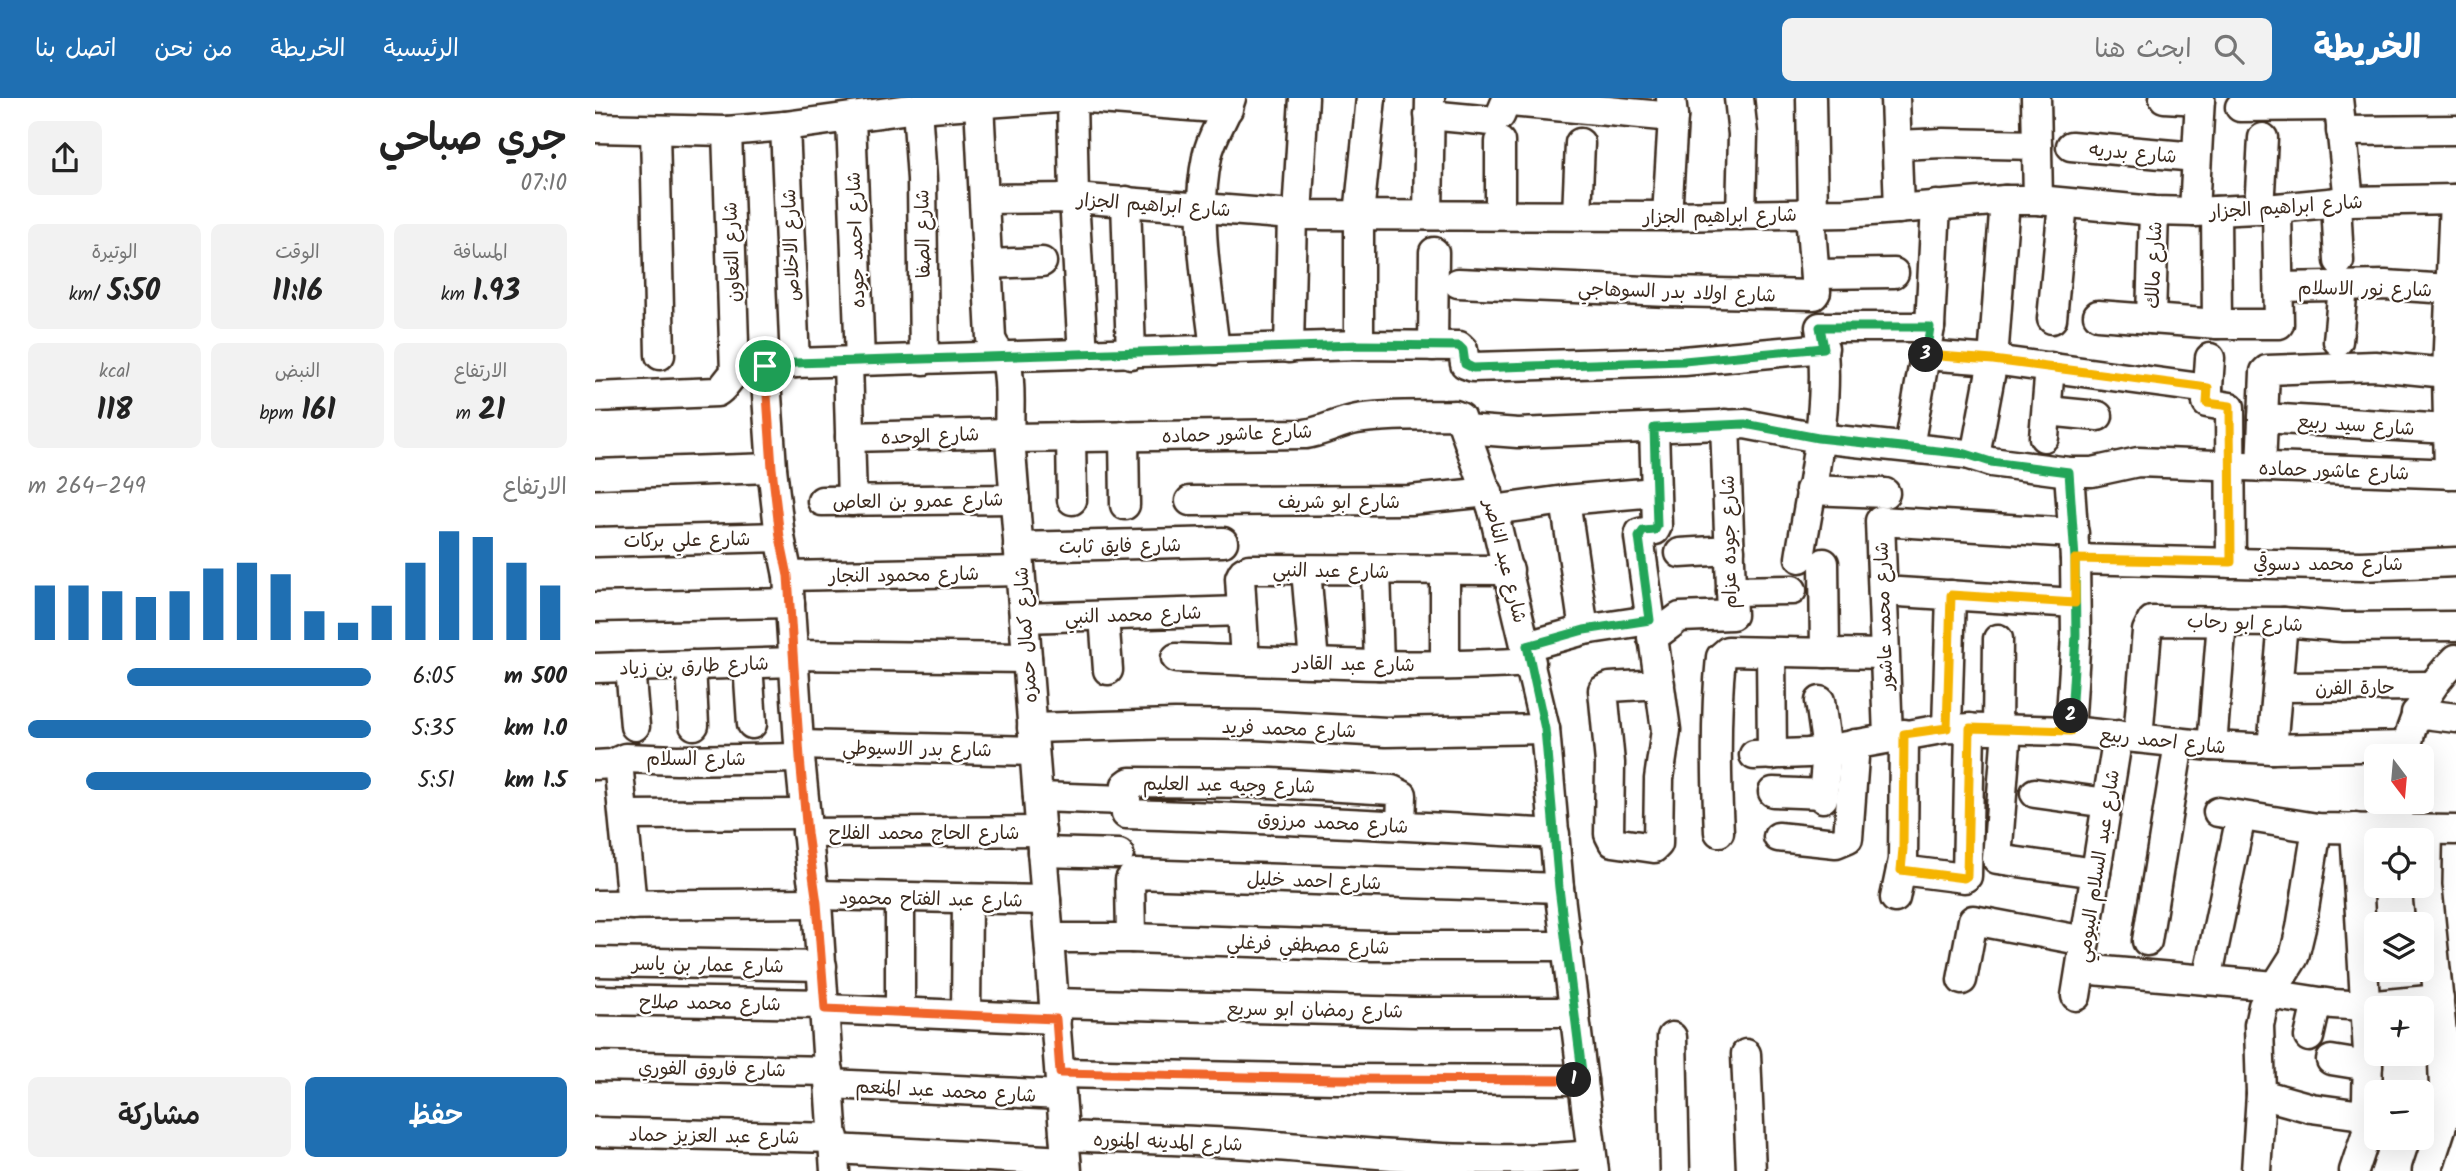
<!DOCTYPE html>
<html lang="ar">
<meta charset="utf-8">
<style>
:root{--surface:#fff;--page:#f2f2f2;--text:#222;--muted:#767676;--accent:#1f6fb2}
body{margin:0;font-family:Kalam,"Playpen Sans Arabic",sans-serif;background:var(--page);color:var(--text);direction:rtl;height:100vh;display:flex;flex-direction:column;font-size:26px;white-space:nowrap}
*{box-sizing:border-box;margin:0}
p{font-size:23px;color:var(--muted)}
.icon{flex:none;width:38px;height:38px;fill:none;stroke:currentColor;stroke-width:2;stroke-linecap:round;stroke-linejoin:round}
.map{position:relative;flex:1;overflow:hidden;direction:ltr}
.side{display:flex;flex-direction:column;background:var(--surface);width:595px}
.side>*{flex:none}
.needle{width:46px;rotate:164deg}
.fabs{position:absolute;left:1769px;top:646px;display:grid;gap:14px}
.fabs a{display:grid;place-items:center;width:70px;height:70px;border-radius:10px;background:var(--surface);box-shadow:0 7px 28px #0002;font-size:35px}
.pin{position:absolute;display:grid;place-items:center;width:60px;height:60px;color:#fff;margin:-30px;border:4px solid #fff;border-radius:50%;box-shadow:0 2px 7px #0007}
.km{position:absolute;width:35px;height:35px;margin:-18px;border-radius:50%;background:#222;color:#fff;font-size:19px;line-height:35px;text-align:center}
.round{display:grid;place-items:center;flex:none;width:74px;height:74px;border-radius:10px;background:var(--page)}
.head{display:flex;align-items:center;justify-content:space-between;height:119px;padding:0 28px}
h1{font-size:38px;font-weight:600;line-height:52px}
.stats{display:grid;grid-template-columns:repeat(3,1fr);gap:10px;height:119px;padding:7px 28px}
.stats div{display:grid;align-content:center;border-radius:10px;background:var(--page);text-align:center}
.stats b{font-size:30px;font-weight:600}
.stats small{font-size:19px;font-weight:400}
.stats p{font-size:19px}
.chart{height:196px;padding:14px 28px}
.chart p{display:flex;justify-content:space-between}
.chart svg{width:100%;height:126px;margin-top:7px;stroke:var(--accent);stroke-width:6}
.button{display:flex;gap:14px;margin-top:auto;padding:14px 28px}
.button a{flex:1;height:80px;border-radius:10px;background:var(--accent);color:#fff;font-size:28px;font-weight:600;line-height:80px;text-align:center}
.button a+a{background:var(--page);color:var(--text)}
ul{padding:0 28px;list-style:none;font-size:23px}
li{display:grid;grid-template-columns:112px 84px 1fr;align-items:center;height:52px}
li i{height:18px;border-radius:9px;background:var(--accent)}
header{display:flex;align-items:center;gap:42px;box-sizing:border-box;height:98px;padding:0 35px;background:var(--accent);color:#fff}
header strong{font-size:33px}
nav{display:flex;gap:38px;margin-inline-start:auto;font-size:24px}
.search{width:490px;height:63px;background:var(--page);display:flex;align-items:center;gap:18px;box-sizing:border-box;padding:0 24px;border-radius:10px;color:var(--muted);font-size:26px}
main{display:flex;flex:1;min-height:0}
.map>svg:first-child{display:block}
.lines{fill:none;stroke-linecap:round;stroke-linejoin:round}
.minor-casing{stroke:#3b2a1e;stroke-width:33}
.minor{stroke:#fff;stroke-width:28}
.split-1-casing{stroke:#fff;stroke-width:14}
.split-2-casing{stroke:#fff;stroke-width:14}
.split-3-casing{stroke:#fff;stroke-width:14}
.split-4-casing{stroke:#fff;stroke-width:14}
.split-1{stroke:#f0652b;stroke-width:9}
.split-2{stroke:#22a559;stroke-width:9}
.split-3{stroke:#f5b400;stroke-width:9}
.split-4{stroke:#22a559;stroke-width:9}
.labels{text-anchor:middle;stroke-width:5;stroke-linejoin:round;paint-order:stroke}
.street-label{font-size:19px;fill:#3b2a1e;stroke:#fff}
</style>
<header>
<strong>الخريطة</strong>
<div class="search"><svg class="icon" aria-label="search" viewBox="0 0 24 24"><circle cx="10" cy="10" r="6"/><path d="M15 15l6 6"/></svg>ابحث هنا</div>
<nav><a>الرئيسية</a><a>الخريطة</a><a>من نحن</a><a>اتصل بنا</a></nav>
</header>
<main>
<div class="map">
<svg width="1861" height="1073" viewBox="0 0 1861 1073">
<rect width="100%" height="100%" fill="#fff"/>
<filter id="ink" filterUnits="userSpaceOnUse"><feTurbulence type="fractalNoise" baseFrequency=".0143" numOctaves="2"/><feDisplacementMap in="SourceGraphic" scale="14" xChannelSelector="R" yChannelSelector="G"/><feConvolveMatrix kernelMatrix="1 2 1 2 8 2 1 2 1" color-interpolation-filters="sRGB"/></filter>
<g filter="url(#ink)">
<g class="lines">
<defs>
<g id="minor">
<path d="M 477,0 L 479,100 L 488,257"/>
<path d="M 492,0 L 633,11"/>
<path d="M 1144,0 L 1148,36 L 1146,117"/>
<path d="M 1216,0 L 1218,116"/>
<path d="M 1300,0 L 1304,111"/>
<path d="M 1441,0 L 1443,102"/>
<path d="M 1569,0 L 1605,2"/>
<path d="M 1743,0 L 1754,103"/>
<path d="M 384,5 L 396,240 C 399,252 409,257 412,268 C 417,290 413,317 415,340 L 472,1073"/>
<path d="M 1645,9 L 1743,8"/>
<path d="M 322,10 L 327,81 L 329,262"/>
<path d="M 834,17 L 897,23 L 905,18 L 910,6 L 916,4 L 1078,19"/>
<path d="M 256,20 L 265,263"/>
<path d="M 190,28 L 200,265"/>
<path d="M 0,30 L 132,33 L 190,28 L 322,10 L 463,0"/>
<path d="M 60,32 L 65,257"/>
<path d="M 132,33 L 140,275"/>
<path d="M 1746,33 L 1861,32"/>
<path d="M 905,44 L 905,117"/>
<path d="M 1302,47 L 1348,45 L 1442,47"/>
<path d="M 1476,48 L 1601,59"/>
<path d="M 389,101 L 479,100 L 697,117 L 1072,118 L 1252,115 L 1410,102 L 1443,102 L 1559,113 L 1599,114 L 1682,110 L 1754,103 L 1861,101"/>
<path d="M 531,103 L 536,256"/>
<path d="M 1741,104 L 1744,163"/>
<path d="M 1664,111 L 1668,40"/>
<path d="M 1621,113 L 1622,226"/>
<path d="M 1599,114 L 1605,0"/>
<path d="M 702,117 L 709,0"/>
<path d="M 833,117 L 835,0"/>
<path d="M 982,117 L 985,45"/>
<path d="M 1072,118 L 1078,19 L 1076,0"/>
<path d="M 393,166 L 447,164"/>
<path d="M 1220,176 L 1299,175"/>
<path d="M 863,185 L 1074,194 L 1219,197 L 1221,194 L 1215,116"/>
<path d="M 1684,189 L 1790,187 L 1855,191"/>
<path d="M 1503,217 L 1622,226 L 1684,226 L 1682,110"/>
<path d="M 1457,221 L 1468,105"/>
<path d="M 1556,221 L 1559,113"/>
<path d="M 1743,243 L 1748,188"/>
<path d="M 764,247 L 764,117 L 776,0"/>
<path d="M 838,248 L 839,154"/>
<path d="M 694,250 L 697,117"/>
<path d="M 620,252 C 613,189 599,122 612,59 C 616,37 630,21 636,0"/>
<path d="M 1330,257 L 1398,262 L 1613,291"/>
<path d="M 1615,260 L 1612,305 L 1635,309 L 1636,465"/>
<path d="M 253,264 L 257,403"/>
<path d="M 170,268 L 177,370 L 185,439 L 193,478 L 205,660 L 217,781 L 222,805 L 240,1073"/>
<path d="M 0,299 L 122,294 C 131,289 133,279 142,274 C 154,266 185,267 200,265 L 764,247 L 864,248 L 868,252 L 870,266 L 878,269 L 1089,263 L 1229,250"/>
<path d="M 1452,313 L 1503,318"/>
<path d="M 1668,320 L 1853,331"/>
<path d="M 1059,330 L 1062,428 L 1060,432 L 1045,435 L 1044,439 L 1071,632 L 1064,681 L 1063,746 L 1059,750 L 1018,744 L 1014,736 L 1015,665 L 1008,592 L 1015,589 L 1065,586"/>
<path d="M 870,331 L 923,335 L 1150,326 L 1223,340 L 1371,356 L 1396,364 L 1474,374 L 1497,374 L 1543,364 L 1861,376"/>
<path d="M 529,338 L 530,407"/>
<path d="M 255,339 L 415,335"/>
<path d="M 476,339 L 477,402"/>
<path d="M 1449,339 L 1455,269"/>
<path d="M 415,340 L 710,336 C 727,334 744,324 762,321 C 794,316 828,318 860,317 L 865,319 L 898,412 L 950,631 L 964,790 L 999,1073"/>
<path d="M 1314,349 L 1335,229 L 1341,107"/>
<path d="M 1380,358 L 1398,262 L 1410,102"/>
<path d="M 1666,369 L 1670,274 L 1672,272 L 1780,268 L 1852,275"/>
<path d="M 1474,374 L 1480,461 L 1481,537 L 1475,633"/>
<path d="M 0,376 L 177,370"/>
<path d="M 1854,376 L 1852,275 L 1859,101"/>
<path d="M 1215,392 L 1290,395"/>
<path d="M 970,402 L 989,532"/>
<path d="M 227,403 L 420,401"/>
<path d="M 595,403 L 815,402 L 893,394"/>
<path d="M 898,412 L 970,402 L 1060,394"/>
<path d="M 0,444 L 185,439"/>
<path d="M 423,449 L 628,444"/>
<path d="M 1085,455 L 1135,452"/>
<path d="M 1205,460 C 1216,388 1238,301 1225,229 L 1335,229"/>
<path d="M 1480,461 L 1766,468 L 1861,464"/>
<path d="M 1229,465 L 1230,555"/>
<path d="M 711,472 L 719,565"/>
<path d="M 850,472 L 850,567"/>
<path d="M 781,473 L 784,567"/>
<path d="M 193,478 L 425,473"/>
<path d="M 1136,493 L 1197,492"/>
<path d="M 1288,493 L 1480,505"/>
<path d="M 0,509 L 195,505"/>
<path d="M 509,518 L 513,572"/>
<path d="M 429,520 L 647,513"/>
<path d="M 1057,540 L 1085,519 L 1137,517 L 1130,326"/>
<path d="M 932,548 L 989,532 L 1055,522"/>
<path d="M 1176,554 L 1177,657"/>
<path d="M 198,557 L 432,560"/>
<path d="M 581,560 C 699,564 818,572 936,564"/>
<path d="M 650,563 L 645,480 L 648,474 L 654,471 L 914,472"/>
<path d="M 153,566 L 157,626"/>
<path d="M 96,567 L 99,627"/>
<path d="M 35,569 L 40,628"/>
<path d="M 0,570 L 199,564"/>
<path d="M 1684,589 L 1837,588"/>
<path d="M 1225,603 L 1232,652 L 1228,700"/>
<path d="M 1821,615 L 1861,620"/>
<path d="M 437,630 L 580,626 L 660,627 L 791,634 L 950,631"/>
<path d="M 1352,630 L 1356,497"/>
<path d="M 1402,631 L 1403,541"/>
<path d="M 1412,631 L 1402,761 L 1501,775"/>
<path d="M 1293,639 L 1285,423 L 1479,435"/>
<path d="M 1543,640 L 1552,533 L 1557,523 L 1688,524 L 1748,529 L 1861,528"/>
<path d="M 204,647 L 439,653"/>
<path d="M 1617,648 L 1627,523"/>
<path d="M 1677,651 L 1688,524"/>
<path d="M 1159,657 L 1213,655 L 1352,630 L 1475,633 L 1617,648 L 1677,651 L 1812,648"/>
<path d="M 1810,658 C 1816,619 1833,588 1861,561"/>
<path d="M 23,664 L 37,807"/>
<path d="M 0,667 L 17,666 L 30,660 L 82,662 L 205,660"/>
<path d="M 1178,694 L 1229,696"/>
<path d="M 1440,695 L 1512,705"/>
<path d="M 443,699 L 530,702"/>
<path d="M 1623,714 L 1722,730 L 1861,732"/>
<path d="M 29,717 L 210,716"/>
<path d="M 806,727 L 807,697 L 797,692 L 677,685 L 535,684 L 531,687 L 531,716 C 674,720 817,728 960,736"/>
<path d="M 1760,730 L 1773,955 L 1772,1002 L 1768,1019"/>
<path d="M 1800,731 L 1804,704"/>
<path d="M 1124,734 C 1121,675 1120,618 1126,559 L 1133,553 L 1289,556"/>
<path d="M 212,735 L 446,733"/>
<path d="M 1183,739 L 1241,745 L 1253,740 L 1260,646"/>
<path d="M 447,754 L 524,756"/>
<path d="M 1306,772 L 1369,780 L 1372,778 L 1375,630"/>
<path d="M 221,797 L 451,802"/>
<path d="M 1300,800 L 1308,762 L 1309,636"/>
<path d="M 0,807 L 222,805"/>
<path d="M 454,840 L 536,840 L 777,848 L 972,848"/>
<path d="M 536,840 L 535,782 L 540,776 L 964,790"/>
<path d="M 1552,843 L 1584,645"/>
<path d="M 0,864 L 227,868"/>
<path d="M 1486,871 L 1680,888"/>
<path d="M 1367,882 L 1378,822 L 1490,843"/>
<path d="M 1612,882 L 1646,718"/>
<path d="M 1674,896 L 1738,906 L 1770,908 L 1844,901"/>
<path d="M 1481,898 L 1523,637"/>
<path d="M 0,902 L 230,906"/>
<path d="M 459,905 L 820,914 L 980,914"/>
<path d="M 230,911 L 461,921"/>
<path d="M 305,914 L 305,799"/>
<path d="M 371,917 L 372,801"/>
<path d="M 1077,939 L 1080,1073"/>
<path d="M 1714,939 L 1722,904"/>
<path d="M 1151,956 L 1156,1073"/>
<path d="M 1736,962 L 1773,968"/>
<path d="M 0,968 L 234,973"/>
<path d="M 465,975 L 742,981 L 988,982"/>
<path d="M 235,986 L 466,997"/>
<path d="M 1666,996 L 1716,1010 L 1782,1019"/>
<path d="M 0,1034 L 239,1040"/>
<path d="M 470,1038 C 535,1041 601,1042 667,1047 C 777,1055 886,1068 996,1057"/>
<path d="M 239,1051 L 471,1063"/>
<path d="M 1661,1073 L 1666,996 L 1664,927 L 1668,908 L 1699,859 L 1706,830 L 1722,730"/>
<path d="M 1759,1073 L 1777,1019"/>
<path d="M 1832,1073 L 1850,1018 L 1847,936 L 1832,787 L 1833,732"/>
</g>
</defs>
<use href="#minor" class="minor-casing"/>
<use href="#minor" class="minor"/>
</g>
</g>
<g class="lines" filter="url(#ink)">
<defs>
<path id="split-1" d="M 170,268 L 177,370 L 185,439 L 193,478 L 205,660 L 212,735 L 222,805 L 230,911 L 461,921 L 465,975 L 742,981 L 979,982"/>
<path id="split-2" d="M 979,982 L 988,982 L 964,790 L 950,631 L 932,548 L 989,532 L 1055,522 L 1044,439 L 1048,433 L 1060,432 L 1062,428 L 1059,330 L 1150,326 L 1223,340 L 1371,356 L 1396,364 L 1474,374 L 1480,461 L 1481,537 L 1476,618"/>
<path id="split-3" d="M 1331,257 L 1398,262 L 1613,290 L 1612,305 L 1635,308 L 1636,464 L 1480,461 L 1480,505 L 1356,497 L 1352,630 L 1309,636 L 1308,751 L 1306,772 L 1369,780 L 1372,778 L 1375,630 L 1475,633 L 1476,618"/>
<path id="split-4" d="M 170,268 L 200,265 L 764,247 L 864,248 L 868,252 L 870,266 L 878,270 L 1089,263 L 1229,250 L 1225,229 L 1335,229 L 1331,257"/>
</defs>
<use href="#split-1" class="split-1-casing"/>
<use href="#split-2" class="split-2-casing"/>
<use href="#split-3" class="split-3-casing"/>
<use href="#split-4" class="split-4-casing"/>
<use href="#split-1" class="split-1"/>
<use href="#split-2" class="split-2"/>
<use href="#split-3" class="split-3"/>
<use href="#split-4" class="split-4"/>
</g>
<g class="labels">
<g class="street-label">
<text transform="translate(1538 54) rotate(5)" y="7">شارع بدريه</text>
<text transform="translate(559 106) rotate(4)" y="7">شارع ابراهيم الجزار</text>
<text transform="translate(1691 108) rotate(-4)" y="7">شارع ابراهيم الجزار</text>
<text transform="translate(1125 117) rotate(-1)" y="7">شارع ابراهيم الجزار</text>
<text transform="translate(327 136) rotate(-91)" y="7">شارع الصفا</text>
<text transform="translate(260 142) rotate(-92)" y="7">شارع احمد جوده</text>
<text transform="translate(195 147) rotate(-92)" y="7">شارع الاخلاص</text>
<text transform="translate(136 154) rotate(-92)" y="7">شارع التعاون</text>
<text transform="translate(1558 167) rotate(-88)" y="7">شارع مالك</text>
<text transform="translate(1770 190) rotate(1)" y="7">شارع نور الاسلام</text>
<text transform="translate(1082 193) rotate(2)" y="7">شارع اولاد بدر السوهاجي</text>
<text transform="translate(1761 326) rotate(4)" y="7">شارع سيد ربيع</text>
<text transform="translate(642 335) rotate(-2)" y="7">شارع عاشور حماده</text>
<text transform="translate(335 337) rotate(-2)" y="7">شارع الوحده</text>
<text transform="translate(1739 372) rotate(2)" y="7">شارع عاشور حماده</text>
<text transform="translate(323 402) rotate(-1)" y="7">شارع عمرو بن العاص</text>
<text x="744" y="410">شارع ابو شريف</text>
<text transform="translate(92 441) rotate(-1)" y="7">شارع علي بركات</text>
<text transform="translate(1133 444) rotate(-91)" y="7">شارع جوده عزام</text>
<text transform="translate(525 447) rotate(-1)" y="7">شارع فايق ثابت</text>
<text transform="translate(911 463) rotate(76)" y="7">شارع عبد الناصر</text>
<text x="1733" y="472">شارع محمد دسوقي</text>
<text transform="translate(736 472) rotate(1)" y="7">شارع عبد النبي</text>
<text transform="translate(309 476) rotate(-1)" y="7">شارع محمود النجار</text>
<text transform="translate(538 516) rotate(-2)" y="7">شارع محمد النبي</text>
<text transform="translate(1288 518) rotate(-92)" y="7">شارع محمد عاشور</text>
<text transform="translate(1650 524) rotate(2)" y="7">شارع ابو رحاب</text>
<text transform="translate(430 537) rotate(-94)" y="7">شارع كمال حمزه</text>
<text transform="translate(759 565) rotate(1)" y="7">شارع عبد القادر</text>
<text transform="translate(99 567) rotate(-2)" y="7">شارع طارق بن زياد</text>
<text transform="translate(1760 589) rotate(-1)" y="7">حارة الفرن</text>
<text transform="translate(694 630) rotate(2)" y="7">شارع محمد فريد</text>
<text transform="translate(1568 642) rotate(6)" y="7">شارع احمد ربيع</text>
<text transform="translate(322 650) rotate(1)" y="7">شارع بدر الاسيوطي</text>
<text x="101" y="667">شارع السلام</text>
<text transform="translate(634 686) rotate(1)" y="7">شارع وجيه عبد العليم</text>
<text transform="translate(738 724) rotate(3)" y="7">شارع محمد مرزوق</text>
<text x="329" y="741">شارع الحاج محمد الفلاح</text>
<text transform="translate(1502 768) rotate(-81)" y="7">شارع عبد السلام البيومي</text>
<text transform="translate(719 782) rotate(2)" y="7">شارع احمد خليل</text>
<text transform="translate(336 800) rotate(1)" y="7">شارع عبد الفتاح محمود</text>
<text transform="translate(713 846) rotate(2)" y="7">شارع مصطفي فرغلي</text>
<text transform="translate(113 866) rotate(1)" y="7">شارع عمار بن ياسر</text>
<text transform="translate(115 904) rotate(1)" y="7">شارع محمد صلاح</text>
<text transform="translate(720 911) rotate(1)" y="7">شارع رمضان ابو سريع</text>
<text transform="translate(117 970) rotate(1)" y="7">شارع فاروق الفوري</text>
<text transform="translate(351 992) rotate(3)" y="7">شارع محمد عبد المنعم</text>
<text transform="translate(119 1037) rotate(1)" y="7">شارع عبد العزيز حماد</text>
<text transform="translate(573 1043) rotate(2)" y="7">شارع المدينه المنوره</text>
</g>
</g>
</svg>
<div class="fabs">
<a><svg class="needle" viewBox="-14 -14 28 28"><path d="M0-13l5 13h-10z" fill="#e53935"/><path d="M0 13l5-13h-10z" fill="#767676"/></svg></a>
<a><svg class="icon" aria-label="locate" viewBox="0 0 24 24"><circle cx="12" cy="12" r="6"/><path d="M12 2v4M12 18v4M2 12h4M18 12h4"/></svg></a>
<a><svg class="icon" aria-label="layers" viewBox="0 0 24 24"><path d="M12 4l9 5-9 5-9-5zM3 14l9 5 9-5"/></svg></a>
<a>+</a>
<a>−</a>
</div>
<div class="pin" style="left:170px;top:268px;background:#1e9e55"><svg class="icon" aria-label="arrive" viewBox="0 0 24 24"><path d="M6 21V4h12l-3 4 3 4H6"/></svg></div>
<b class="km" style="left:979px;top:982px">1</b>
<b class="km" style="left:1476px;top:618px">2</b>
<b class="km" style="left:1331px;top:257px">3</b>
</div>
<section class="side">
<div class="head"><div><h1>جري صباحي</h1><p>07:10</p></div><a class="round"><svg class="icon" aria-label="share" viewBox="0 0 24 24"><path d="M12 15V3M7 8l5-5 5 5M5 13v7h14v-7"/></svg></a></div>
<div class="stats">
<div><p>المسافة</p><b>1.93<small> km</small></b></div>
<div><p>الوقت</p><b>11:16</b></div>
<div><p>الوتيرة</p><b>5:50<small> /km</small></b></div>
</div>
<div class="stats">
<div><p>الارتفاع</p><b>21<small> m</small></b></div>
<div><p>النبض</p><b>161<small> bpm</small></b></div>
<div><p>kcal</p><b>118</b></div>
</div>
<div class="chart"><p><span>الارتفاع</span>249–264 m</p>
<svg viewBox="0 0 160 44" preserveAspectRatio="none"><path d="M5 44V25M15 44V25M25 44V27M35 44V29M45 44V27M55 44V19M65 44V17M75 44V21M85 44V34M95 44V38M105 44V32M115 44V17M125 44V6M135 44V8M145 44V17M155 44V25"/></svg>
</div>
<ul>
<li><b>500 m</b>6:05<i style="width:71%"></i></li>
<li><b>1.0 km</b>5:35<i style="width:100%"></i></li>
<li><b>1.5 km</b>5:51<i style="width:83%"></i></li>
</ul>
<div class="button"><a>حفظ</a><a>مشاركة</a></div>
</section>
</main>
